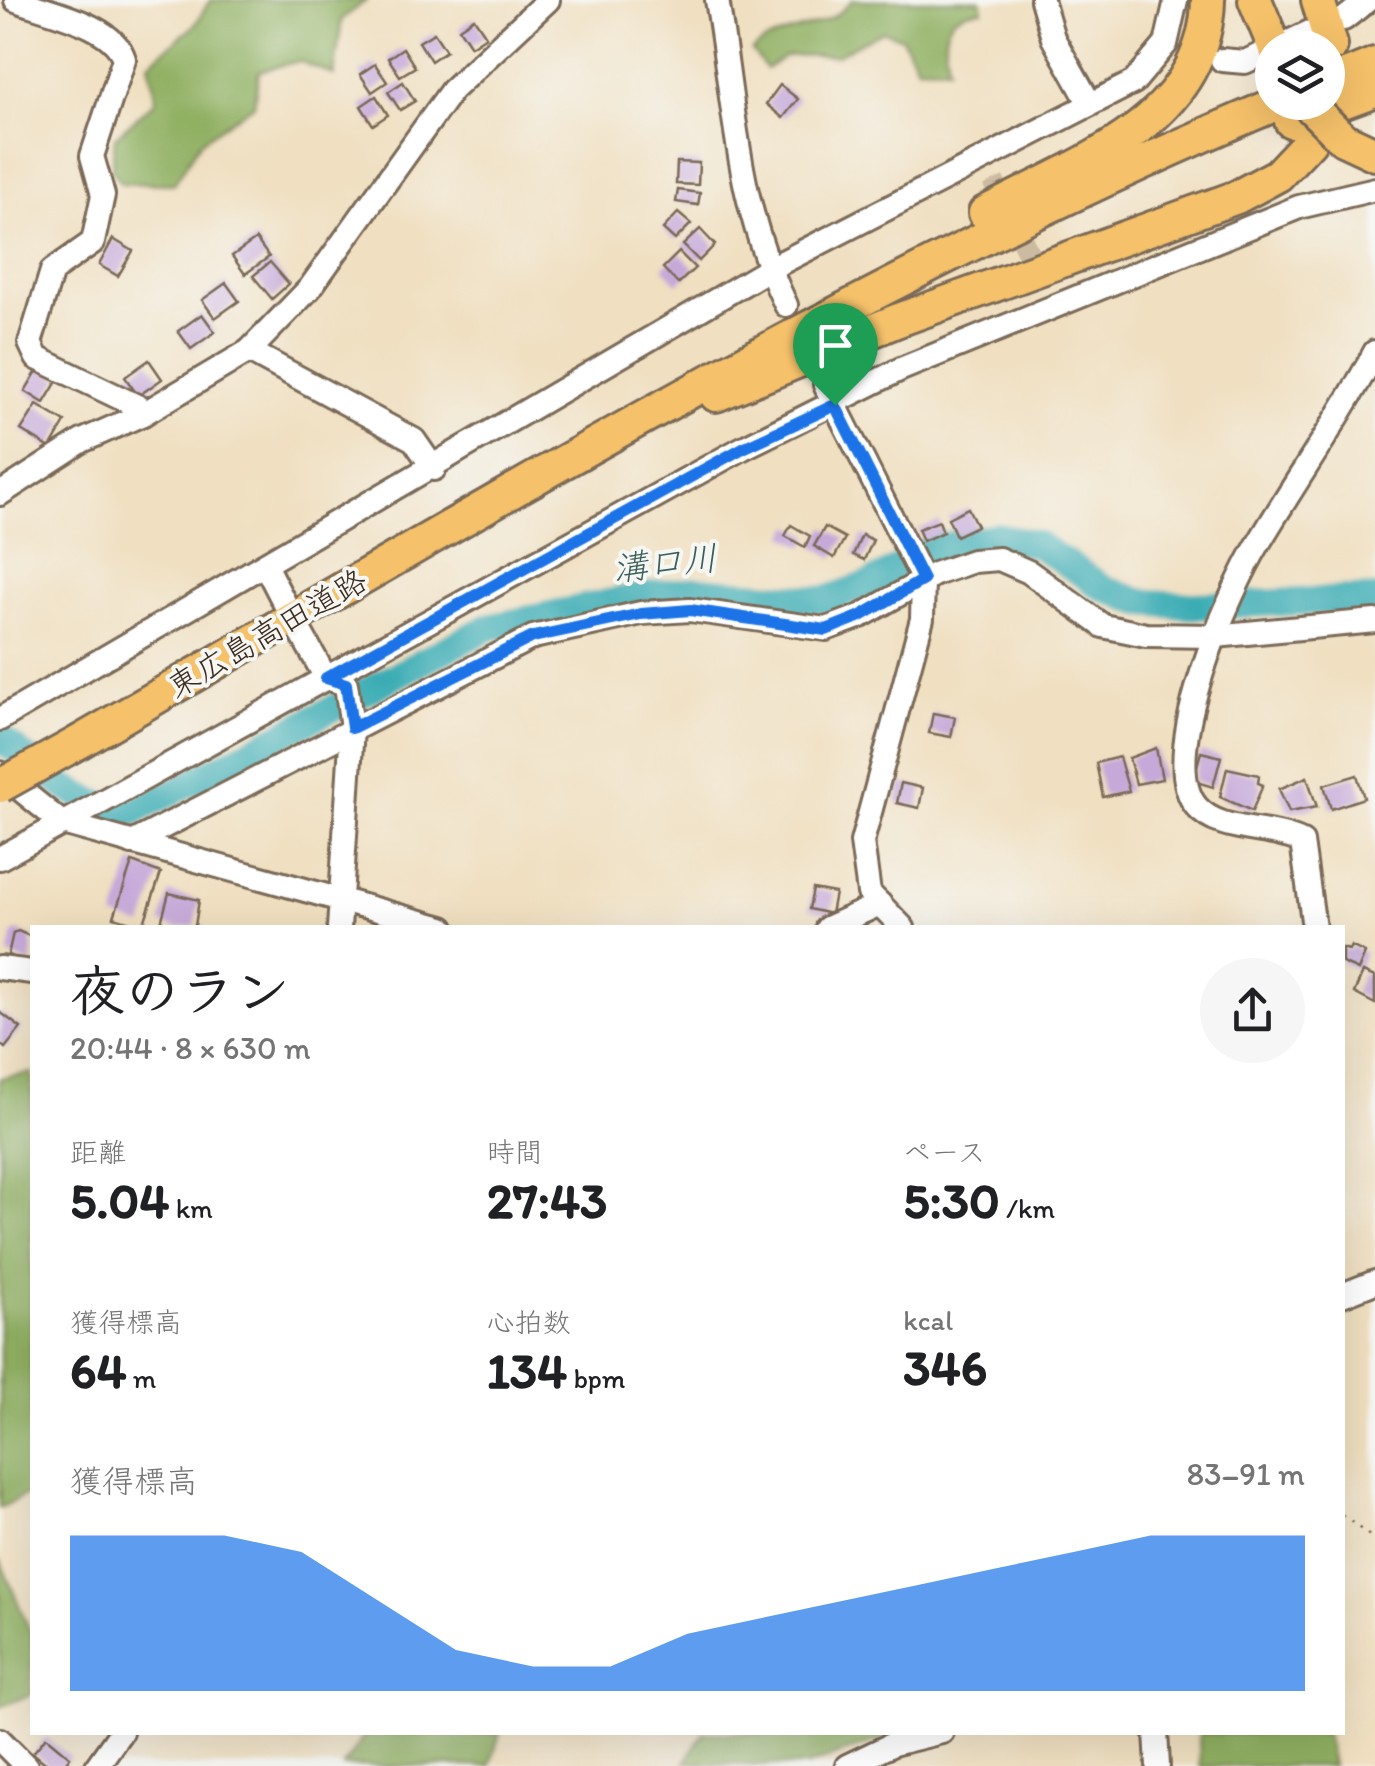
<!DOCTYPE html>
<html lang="ja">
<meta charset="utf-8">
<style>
:root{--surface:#fff;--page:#f6f6f6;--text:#202124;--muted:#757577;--accent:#1a73e8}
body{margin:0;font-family:Itim,"Klee One",sans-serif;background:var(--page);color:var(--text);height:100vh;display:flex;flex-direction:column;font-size:38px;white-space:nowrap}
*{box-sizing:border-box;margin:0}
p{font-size:32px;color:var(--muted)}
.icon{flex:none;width:55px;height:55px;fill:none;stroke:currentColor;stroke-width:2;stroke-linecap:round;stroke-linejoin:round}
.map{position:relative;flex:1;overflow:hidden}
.side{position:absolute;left:30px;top:925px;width:1315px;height:810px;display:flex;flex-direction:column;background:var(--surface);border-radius:0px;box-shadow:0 10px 40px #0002}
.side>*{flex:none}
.tools{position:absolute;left:1255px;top:30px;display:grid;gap:20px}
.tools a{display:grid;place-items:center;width:90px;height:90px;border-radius:50%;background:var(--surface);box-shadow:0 10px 40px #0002;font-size:50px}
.pin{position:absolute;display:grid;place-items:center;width:85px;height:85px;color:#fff;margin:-102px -42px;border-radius:50% 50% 50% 0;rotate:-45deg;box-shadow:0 0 10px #0007}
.pin .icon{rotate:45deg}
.round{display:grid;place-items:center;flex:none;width:105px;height:105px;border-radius:52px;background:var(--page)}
.summary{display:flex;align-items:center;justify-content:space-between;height:170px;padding:0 40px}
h1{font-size:55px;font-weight:700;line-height:75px}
.metrics{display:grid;grid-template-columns:repeat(3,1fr);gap:15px;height:170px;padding:10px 40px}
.metrics div{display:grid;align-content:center}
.metrics b{font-size:50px;font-weight:700}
.metrics small{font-size:28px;font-weight:400}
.metrics p{font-size:28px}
.chart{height:280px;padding:20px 40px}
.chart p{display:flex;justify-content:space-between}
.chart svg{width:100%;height:180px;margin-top:10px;fill:var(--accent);opacity:.7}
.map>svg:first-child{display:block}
.forest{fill:#90b062;stroke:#666d40;stroke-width:2.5}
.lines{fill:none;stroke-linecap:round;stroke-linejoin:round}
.river{stroke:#39abb3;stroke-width:28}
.building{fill:#c6a8d9}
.minor-tunnel{stroke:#ccbba0;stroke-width:22;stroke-dasharray:22 11;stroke-linecap:butt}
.minor-casing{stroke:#7a6957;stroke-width:28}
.highway-casing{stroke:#7a6957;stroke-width:38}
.path{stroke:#7a6957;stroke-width:2.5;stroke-dasharray:2.5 8;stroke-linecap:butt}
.minor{stroke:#fff;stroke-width:22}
.highway{stroke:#f5c16b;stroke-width:32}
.highway-bridge-casing{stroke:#7a6957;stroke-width:38;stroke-linecap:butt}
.highway-bridge{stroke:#f5c16b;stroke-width:32}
.route-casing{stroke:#fff;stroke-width:20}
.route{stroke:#1a73e8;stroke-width:12}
.labels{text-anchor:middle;stroke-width:8;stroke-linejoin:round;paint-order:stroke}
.street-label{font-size:32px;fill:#3b2a1e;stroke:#f6f6f2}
.water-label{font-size:35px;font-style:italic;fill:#3a5e5a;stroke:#f6f6f2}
</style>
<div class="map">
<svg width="1375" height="1766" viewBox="0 0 1375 1766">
<rect width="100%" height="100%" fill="#f6f6f2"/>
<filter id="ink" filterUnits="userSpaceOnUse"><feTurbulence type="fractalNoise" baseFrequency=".01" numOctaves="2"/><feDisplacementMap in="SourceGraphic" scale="20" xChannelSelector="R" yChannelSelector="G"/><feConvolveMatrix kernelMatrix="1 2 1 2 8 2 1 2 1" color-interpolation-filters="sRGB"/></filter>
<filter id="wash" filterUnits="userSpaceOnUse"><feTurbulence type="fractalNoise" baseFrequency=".0048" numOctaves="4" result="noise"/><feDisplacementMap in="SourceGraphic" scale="40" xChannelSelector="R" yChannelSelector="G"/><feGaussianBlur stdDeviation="2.25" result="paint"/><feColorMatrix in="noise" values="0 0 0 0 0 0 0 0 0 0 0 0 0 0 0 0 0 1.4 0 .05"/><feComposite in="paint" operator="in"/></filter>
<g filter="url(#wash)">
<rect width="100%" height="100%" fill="#f0dfc0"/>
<g class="forest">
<path d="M 210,0 L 367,0 L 342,19 L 334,75 L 299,61 L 259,71 L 254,105 L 201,141 L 174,184 L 121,183 L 112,169 L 115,137 L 156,101 L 149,63 L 195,25 Z"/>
<path d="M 852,0 L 981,0 L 983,10 C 944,11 940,35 949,67 L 917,66 L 902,38 L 883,31 L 837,55 L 786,56 L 766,69 L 752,51 C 781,25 826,34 852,0 Z"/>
<path d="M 32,1073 L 32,1492 L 0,1508 L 0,1078 Z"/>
<path d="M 0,1560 L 32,1636 L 32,1694 L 0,1707 Z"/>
<path d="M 366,1733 L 366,1732 L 500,1733 L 490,1766 L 343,1766 Z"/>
<path d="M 704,1733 L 898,1733 L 807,1766 L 685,1762 Z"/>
<path d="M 1199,1733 L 1326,1733 L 1332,1766 L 1200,1766 Z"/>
</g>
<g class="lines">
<path class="river" d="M 0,738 C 42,770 79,807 134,812 L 487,628 L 646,595 L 698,590 L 826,600 L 870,584 L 935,548 L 997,536 L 1038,545 L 1104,588 L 1140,602 L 1193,606 L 1375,599"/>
</g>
<g id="blocks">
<g class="building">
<path d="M 474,18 L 486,36 L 471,46 L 459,28 Z"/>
<path d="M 434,33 L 446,51 L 431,61 L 419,42 Z"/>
<path d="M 403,48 L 415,67 L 400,76 L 388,58 Z"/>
<path d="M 375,64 L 387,82 L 372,92 L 360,74 Z"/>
<path d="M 403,82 L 415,101 L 400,110 L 388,92 Z"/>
<path d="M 780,85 L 798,99 L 783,118 L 766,104 Z"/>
<path d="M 376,96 L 388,115 L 373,125 L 361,106 Z"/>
<path d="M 677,162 L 699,163 L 698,185 L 676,184 Z"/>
<path d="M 678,190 L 700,193 L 698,205 L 676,202 Z"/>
<path d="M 678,213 L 691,224 L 675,240 L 663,229 Z"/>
<path d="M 700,229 L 715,245 L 699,261 L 683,245 Z"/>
<path d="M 113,239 L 133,251 L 118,276 L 99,265 Z"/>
<path d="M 256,239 L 269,257 L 245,274 L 232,256 Z"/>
<path d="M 679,252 L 695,268 L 678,284 L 663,268 Z"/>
<path d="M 270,262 L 289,284 L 272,299 L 253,276 Z"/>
<path d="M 226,283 L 239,301 L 215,318 L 202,300 Z"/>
<path d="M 202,314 L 215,332 L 191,349 L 178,331 Z"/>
<path d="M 149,360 L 162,379 L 138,396 L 125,377 Z"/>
<path d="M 40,366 L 59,378 L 44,403 L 25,391 Z"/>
<path d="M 37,405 L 65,422 L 50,448 L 21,430 Z"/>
<path d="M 968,508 L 977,526 L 956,536 L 948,518 Z"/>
<path d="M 939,521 L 943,532 L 923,541 L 918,529 Z"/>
<path d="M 791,525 L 810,536 L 805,547 L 785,536 Z"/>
<path d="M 825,527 L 845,538 L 834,558 L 814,546 Z"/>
<path d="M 862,535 L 873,540 L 864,560 L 853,555 Z"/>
<path d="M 933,713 L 955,717 L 951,737 L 929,733 Z"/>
<path d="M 1156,748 L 1162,779 L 1136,784 L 1129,758 Z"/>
<path d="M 1201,752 L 1221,757 L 1213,787 L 1193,781 Z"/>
<path d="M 1119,757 L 1129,791 L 1103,797 L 1096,763 Z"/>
<path d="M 1227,768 L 1259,775 L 1258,783 L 1263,785 L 1252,811 L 1220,797 Z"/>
<path d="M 1357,775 L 1364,798 L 1331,809 L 1324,785 Z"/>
<path d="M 1307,777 L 1317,807 L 1289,812 L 1279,789 Z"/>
<path d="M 901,783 L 923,788 L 919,808 L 897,803 Z"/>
<path d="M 132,862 L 161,873 L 143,926 L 114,917 Z"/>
<path d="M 813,889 L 835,893 L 831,914 L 809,909 Z"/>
<path d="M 169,893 L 199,900 L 195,926 L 176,928 L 161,923 Z"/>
<path d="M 18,931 L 32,937 L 32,964 L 8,955 L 13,933 Z"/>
<path d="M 1351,946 L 1365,953 L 1358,970 L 1342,963 L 1342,948 L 1349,950 Z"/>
<path d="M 1363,972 L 1375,977 L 1375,1004 L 1354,993 Z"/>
<path d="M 0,1012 L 21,1028 L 5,1048 L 0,1044 Z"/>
<path d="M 46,1737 L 70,1757 L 63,1766 L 49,1766 L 33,1753 Z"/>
</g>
</g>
</g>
<g filter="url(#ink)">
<use href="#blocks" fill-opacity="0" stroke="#7a6957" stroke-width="2.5"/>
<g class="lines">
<path class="minor-tunnel" d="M 993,181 L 1041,279"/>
<defs>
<g id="minor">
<path d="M 16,0 C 47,12 114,24 124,59 L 92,156 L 103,195 L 93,242 L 52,271 L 30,343 L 37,358 L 139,407 L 143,414"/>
<path d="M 717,0 C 736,111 735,199 786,305"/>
<path d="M 1042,0 L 1053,38 L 1090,104"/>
<path d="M 1344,19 L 1368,0"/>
<path d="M 1276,48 L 1310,32"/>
<path d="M 1222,60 L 1245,62 L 1272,49"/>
<path d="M 249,351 L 414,440 L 434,469"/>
<path d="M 825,385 L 923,580 L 922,619 L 862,842 L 869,893 L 903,928"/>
<path d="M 0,494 L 82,441 L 143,414 L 249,351 L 310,288 L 452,90 L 548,0"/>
<path d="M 265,565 L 285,604"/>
<path d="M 300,631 L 326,678 L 346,684 L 352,728 L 339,928"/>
<path d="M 0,719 L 769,269 L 1134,82 L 1166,44 L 1176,0"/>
<path d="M 0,773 L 62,823 L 443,928"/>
<path d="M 132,843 L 533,637 L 641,613 L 690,610 L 826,629 L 861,616 L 935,574 L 973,561 L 999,559 L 1029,572 L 1103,626 L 1146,635 L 1215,636 L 1375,621"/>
<path d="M 0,858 L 743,448 L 901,369 L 1299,207 L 1375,189"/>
<path d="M 827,928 L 880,904"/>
<path d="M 1314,928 L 1302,842 C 1271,826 1219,834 1196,806 C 1156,756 1230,590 1260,541 C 1298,477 1340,418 1375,352"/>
<path d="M 0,968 L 32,972"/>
<path d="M 1342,1295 L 1375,1282"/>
<path d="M 1156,1732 L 1158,1766"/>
<path d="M 0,1740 L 26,1766"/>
<path d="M 97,1766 L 121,1732"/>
<path d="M 847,1766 L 893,1744 L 942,1732"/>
</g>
<g id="highway">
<path d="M 1255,0 L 1275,48"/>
<path d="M 1318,0 L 1331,45"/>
<path d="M 1328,83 L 1375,64"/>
<path d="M 1291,121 L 1375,90"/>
<path d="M 1343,139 L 1375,154"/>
<path d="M 985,213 C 1077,163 1205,124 1208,0"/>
<path d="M 716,395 L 896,321 L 1237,197 L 1278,175 L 1310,141"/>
<path d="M 81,741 C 475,513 859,279 1281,102"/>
</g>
</defs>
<use href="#minor" class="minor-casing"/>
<use href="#highway" class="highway-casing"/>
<path class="path" d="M 1342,1515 L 1375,1540"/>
<use href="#minor" class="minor"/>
<use href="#highway" class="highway"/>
<defs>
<g id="highway-bridge">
<path d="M 1306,102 L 1343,139"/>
<path d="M 0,786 L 81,741"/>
</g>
</defs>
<use href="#highway-bridge" class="highway-bridge-casing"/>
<use href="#highway-bridge" class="highway-bridge"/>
</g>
</g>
<g class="lines" filter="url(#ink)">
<defs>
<path id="route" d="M 835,405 L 923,580 L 861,616 L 826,630 L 690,610 L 641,614 L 533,637 L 352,728 L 346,684 L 326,678 L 743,448 Z"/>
</defs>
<use href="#route" class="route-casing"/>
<use href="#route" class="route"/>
</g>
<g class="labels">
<g class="street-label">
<text transform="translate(267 633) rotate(-30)" y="11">東広島高田道路</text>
</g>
<g class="water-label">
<text transform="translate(665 563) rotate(-6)" y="12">溝口川</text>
</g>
</g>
</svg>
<div class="tools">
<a><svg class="icon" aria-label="layers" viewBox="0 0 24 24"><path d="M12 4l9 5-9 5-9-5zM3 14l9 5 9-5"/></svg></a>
</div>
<div class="pin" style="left:835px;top:405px;background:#1e9e55"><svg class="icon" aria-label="arrive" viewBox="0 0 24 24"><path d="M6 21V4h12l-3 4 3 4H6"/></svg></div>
<section class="side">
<div class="summary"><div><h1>夜のラン</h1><p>20:44 · 8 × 630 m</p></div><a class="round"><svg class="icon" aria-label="share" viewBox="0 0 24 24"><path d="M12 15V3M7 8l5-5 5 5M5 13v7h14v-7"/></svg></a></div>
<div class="metrics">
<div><p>距離</p><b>5.04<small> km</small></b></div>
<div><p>時間</p><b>27:43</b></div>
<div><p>ペース</p><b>5:30<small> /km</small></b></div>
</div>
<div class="metrics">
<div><p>獲得標高</p><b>64<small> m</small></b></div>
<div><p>心拍数</p><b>134<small> bpm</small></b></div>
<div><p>kcal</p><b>346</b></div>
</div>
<div class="chart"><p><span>獲得標高</span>83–91 m</p>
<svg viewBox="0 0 160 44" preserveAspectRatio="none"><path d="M0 44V6L10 6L20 6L30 10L40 22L50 34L60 38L70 38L80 30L90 26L100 22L110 18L120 14L130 10L140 6L150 6L160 6V44z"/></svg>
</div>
</section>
</div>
